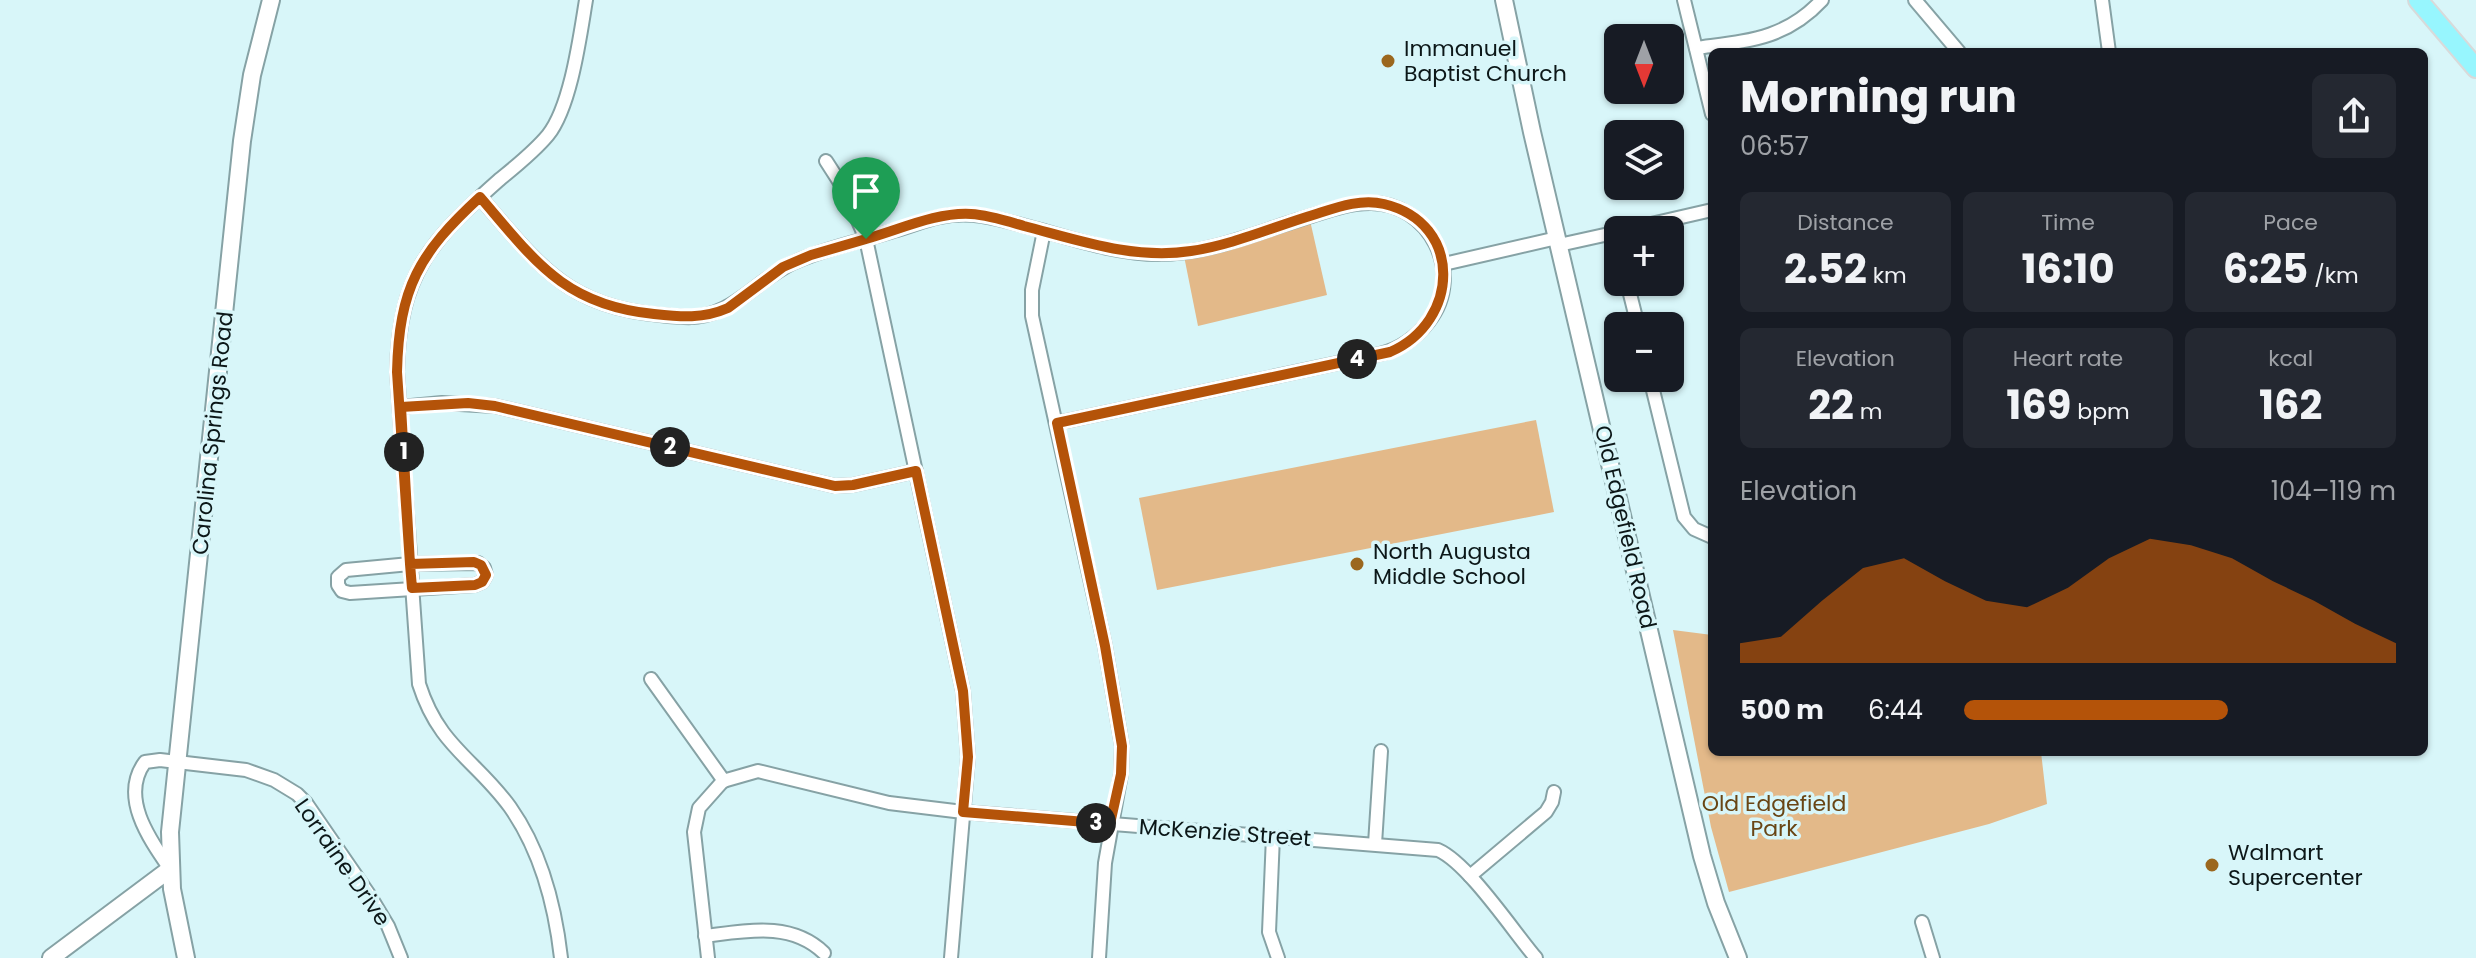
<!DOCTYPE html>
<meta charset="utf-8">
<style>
:root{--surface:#171b24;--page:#242831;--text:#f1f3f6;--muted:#9ea1a6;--accent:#b45309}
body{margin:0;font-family:Poppins,sans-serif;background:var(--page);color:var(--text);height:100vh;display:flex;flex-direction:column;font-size:30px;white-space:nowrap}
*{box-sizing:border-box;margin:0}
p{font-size:26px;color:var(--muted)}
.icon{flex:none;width:44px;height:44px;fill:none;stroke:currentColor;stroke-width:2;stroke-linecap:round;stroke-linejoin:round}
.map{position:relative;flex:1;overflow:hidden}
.drawer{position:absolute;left:1708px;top:48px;width:720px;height:708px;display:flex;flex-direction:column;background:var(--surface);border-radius:12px;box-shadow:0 2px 6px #0004}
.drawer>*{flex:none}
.needle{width:52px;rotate:180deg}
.tools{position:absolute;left:1604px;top:24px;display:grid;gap:16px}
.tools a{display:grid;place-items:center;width:80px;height:80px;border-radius:12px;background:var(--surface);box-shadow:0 2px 6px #0004;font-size:40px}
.pin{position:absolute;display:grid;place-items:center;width:68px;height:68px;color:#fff;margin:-82px -34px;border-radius:50% 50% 50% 0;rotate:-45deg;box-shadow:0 0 8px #0007}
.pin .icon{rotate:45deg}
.km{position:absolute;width:40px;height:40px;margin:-20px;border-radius:50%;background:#222;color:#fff;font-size:22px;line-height:40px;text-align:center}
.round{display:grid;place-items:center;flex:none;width:84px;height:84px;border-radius:12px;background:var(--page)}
.summary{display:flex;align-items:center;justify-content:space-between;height:136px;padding:0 32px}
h1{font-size:44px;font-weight:700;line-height:60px}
.stats{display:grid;grid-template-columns:repeat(3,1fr);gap:12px;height:136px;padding:8px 32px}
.stats div{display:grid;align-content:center;border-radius:12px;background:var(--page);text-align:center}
.stats b{font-size:40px;font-weight:700}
.stats small{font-size:22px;font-weight:400}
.stats p{font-size:22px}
.chart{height:224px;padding:16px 32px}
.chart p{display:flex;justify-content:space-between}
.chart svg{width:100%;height:144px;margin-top:8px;fill:var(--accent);opacity:.7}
ul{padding:0 32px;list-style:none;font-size:26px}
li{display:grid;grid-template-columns:128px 96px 1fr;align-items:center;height:60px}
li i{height:20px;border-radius:10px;background:var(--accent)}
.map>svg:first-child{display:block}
.green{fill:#e3b989}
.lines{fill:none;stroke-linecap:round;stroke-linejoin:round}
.street-casing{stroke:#86a2a5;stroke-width:16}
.secondary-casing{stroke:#86a2a5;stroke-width:20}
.primary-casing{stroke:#d8dada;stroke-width:22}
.street{stroke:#fff;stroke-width:12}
.secondary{stroke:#fff;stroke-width:16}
.primary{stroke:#97f6fe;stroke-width:18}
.route-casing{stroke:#fff;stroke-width:16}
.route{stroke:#b45309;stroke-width:10}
.poi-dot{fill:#9b671e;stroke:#d8f6f9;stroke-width:3}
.labels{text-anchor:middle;stroke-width:7;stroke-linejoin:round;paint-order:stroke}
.poi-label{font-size:22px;fill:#0c1718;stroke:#d8f6f9;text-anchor:start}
.street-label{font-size:22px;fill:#0c1718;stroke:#d8f6f9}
.park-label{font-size:22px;fill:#694514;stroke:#d8f6f9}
</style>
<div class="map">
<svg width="2476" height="958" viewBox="0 0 2476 958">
<rect width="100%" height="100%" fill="#d8f6f9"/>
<g class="green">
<path d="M 1309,216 L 1327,295 L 1198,326 L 1184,256 Z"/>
<path d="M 1536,420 L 1554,512 L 1157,590 L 1139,498 Z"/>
<path d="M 1673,630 L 1712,635 L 1712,752 L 2041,752 L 2047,804 L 1989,824 L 1729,892 L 1711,827 Z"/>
</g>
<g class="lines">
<defs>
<g id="street">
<path d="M 1684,0 L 1712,114"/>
<path d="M 1915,0 L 1959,52"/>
<path d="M 2102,0 L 2109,52"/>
<path d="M 1696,48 C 1746,41 1785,40 1822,0"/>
<path d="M 826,161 L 844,189 L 866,239 L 963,691 L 968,757 L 951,958"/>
<path d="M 480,197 C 548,277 573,311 684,317 C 731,320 756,279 795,262 C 826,248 861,241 893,231 C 909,227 924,220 940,217 C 971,210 999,219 1029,227 C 1071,238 1115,254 1159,254 C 1211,254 1262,230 1311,216 C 1330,210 1349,203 1370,203 C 1429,202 1466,274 1429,321 C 1416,338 1401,349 1380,354 L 1057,423"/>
<path d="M 1625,230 L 1712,210"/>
<path d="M 1044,231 L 1032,290 L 1032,316 L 1105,646 L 1122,746 L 1121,774 L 1105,863 L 1099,958"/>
<path d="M 1559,245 L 1618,232"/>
<path d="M 1444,264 L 1557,238"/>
<path d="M 1627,282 L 1638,326"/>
<path d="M 1650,378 L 1684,517 L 1694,529 L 1712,537"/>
<path d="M 401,407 L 442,403 L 495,406 L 835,486 L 853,485 L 916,471"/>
<path d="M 478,563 L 484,568 L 486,575 L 482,582 L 475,585 L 350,593 L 342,591 L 338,585 L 338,577 L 346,570 L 410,564 Z"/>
<path d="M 651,679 L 724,781"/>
<path d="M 1273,836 L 1269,932 L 1278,958"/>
<path d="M 1375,844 L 1381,751"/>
<path d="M 170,869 C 150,840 119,797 145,762 L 160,760 L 246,770 L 274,780 L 297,794 L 306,803 L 370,896 L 388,926 L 401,958"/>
<path d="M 1470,876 L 1546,812 L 1552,802 L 1554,792"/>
<path d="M 1922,922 L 1933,958"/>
<path d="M 705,936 C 746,931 791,921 824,953"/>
<path d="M 561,958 C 555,905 541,851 510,807 C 475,759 439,747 419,684 L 397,372 C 399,275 429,242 499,180 C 516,166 534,152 548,135 C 571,106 580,36 586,0"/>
<path d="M 708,958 L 694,832 L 699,808 L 723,781 L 758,771 L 889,803 L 963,812 L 1438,850 C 1468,863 1513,931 1536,958"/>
</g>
<g id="secondary">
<path d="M 1504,0 L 1532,132 L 1702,856 L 1716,903 L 1738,958"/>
<path d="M 51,958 L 170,869"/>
<path d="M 186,958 L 172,889 L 170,832 L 242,141 L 252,75 L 271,0"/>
</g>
<path id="primary" d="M 2418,0 L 2476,68"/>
</defs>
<use href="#street" class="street-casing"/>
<use href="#secondary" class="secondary-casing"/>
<use href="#primary" class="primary-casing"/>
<use href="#street" class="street"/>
<use href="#secondary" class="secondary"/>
<use href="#primary" class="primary"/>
</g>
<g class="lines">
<defs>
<path id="route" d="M 866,239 L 811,255 L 783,267 L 728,308 C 703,319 681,317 654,314 C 564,305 535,261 480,197 C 419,253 399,288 397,372 L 410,564 L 474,562 L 481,565 L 486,575 L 482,582 L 475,585 L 412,588 L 410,564 L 401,407 L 468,403 L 495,406 L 835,486 L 853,485 L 916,471 L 963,691 L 968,757 L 963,812 L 1110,824 L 1121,774 L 1122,746 L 1105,646 L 1057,423 L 1390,352 C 1460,322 1464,223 1384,204 C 1360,198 1335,208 1313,215 C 1273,227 1232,245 1191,251 C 1134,260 1078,240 1024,226 C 1007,221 989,215 971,214 C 936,212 899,230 866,239"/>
</defs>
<use href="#route" class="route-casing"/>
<use href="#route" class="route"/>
</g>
<g class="poi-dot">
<circle cx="1388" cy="61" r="8"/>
<circle cx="1357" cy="564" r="8"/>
<circle cx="2212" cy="865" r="8"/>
</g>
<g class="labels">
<g class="poi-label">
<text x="1404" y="56">Immanuel<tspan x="1404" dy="25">Baptist Church</tspan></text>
<text x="1373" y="559">North Augusta<tspan x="1373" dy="25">Middle School</tspan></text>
<text x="2228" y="860">Walmart<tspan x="2228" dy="25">Supercenter</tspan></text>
</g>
<g class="street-label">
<text transform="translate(212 433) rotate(-84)" y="8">Carolina Springs Road</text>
<text transform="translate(1626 527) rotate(77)" y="8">Old Edgefield Road</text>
<text transform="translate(1225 832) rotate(4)" y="8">McKenzie Street</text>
<text transform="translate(343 862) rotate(55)" y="8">Lorraine Drive</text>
</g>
<g class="park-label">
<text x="1774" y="811">Old Edgefield<tspan x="1774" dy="25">Park</tspan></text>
</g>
</g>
</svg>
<div class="tools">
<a><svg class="needle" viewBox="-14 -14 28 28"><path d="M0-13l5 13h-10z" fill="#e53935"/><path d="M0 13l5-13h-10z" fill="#9ea1a6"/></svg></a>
<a><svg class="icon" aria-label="layers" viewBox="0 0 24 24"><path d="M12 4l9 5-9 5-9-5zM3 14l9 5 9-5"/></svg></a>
<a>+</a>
<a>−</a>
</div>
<div class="pin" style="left:866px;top:239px;background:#1e9e55"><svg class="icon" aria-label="arrive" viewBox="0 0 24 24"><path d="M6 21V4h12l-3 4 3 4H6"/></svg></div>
<b class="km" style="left:404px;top:452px">1</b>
<b class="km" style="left:670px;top:447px">2</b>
<b class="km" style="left:1096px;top:823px">3</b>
<b class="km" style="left:1357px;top:359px">4</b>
<section class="drawer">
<div class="summary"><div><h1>Morning run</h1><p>06:57</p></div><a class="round"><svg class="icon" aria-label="share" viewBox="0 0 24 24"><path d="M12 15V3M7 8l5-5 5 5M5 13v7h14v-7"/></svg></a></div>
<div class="stats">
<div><p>Distance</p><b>2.52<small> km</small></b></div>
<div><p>Time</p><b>16:10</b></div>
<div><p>Pace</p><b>6:25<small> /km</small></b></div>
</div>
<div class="stats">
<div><p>Elevation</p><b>22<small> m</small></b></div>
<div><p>Heart rate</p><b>169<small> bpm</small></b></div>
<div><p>kcal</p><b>162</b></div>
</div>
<div class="chart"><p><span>Elevation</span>104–119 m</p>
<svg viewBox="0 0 160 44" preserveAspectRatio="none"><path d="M0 44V38L10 36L20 25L30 15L40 12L50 19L60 25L70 27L80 21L90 12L100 6L110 8L120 12L130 19L140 25L150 32L160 38V44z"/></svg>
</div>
<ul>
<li><b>500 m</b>6:44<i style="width:61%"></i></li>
</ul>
</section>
</div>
